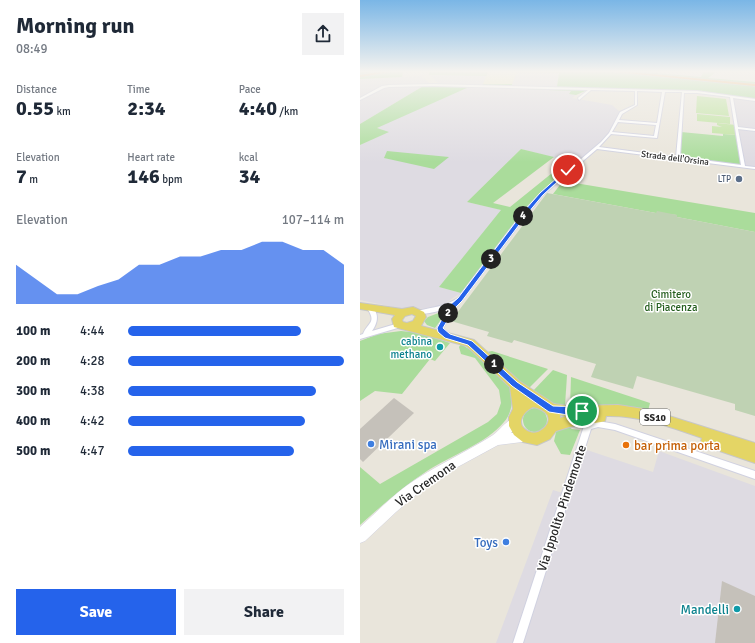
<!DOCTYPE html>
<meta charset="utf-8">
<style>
:root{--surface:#fff;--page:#f2f2f3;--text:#1f2937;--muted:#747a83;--accent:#2563eb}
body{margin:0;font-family:Signika,sans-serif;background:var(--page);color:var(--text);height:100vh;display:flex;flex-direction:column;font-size:15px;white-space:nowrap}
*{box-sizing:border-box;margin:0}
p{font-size:13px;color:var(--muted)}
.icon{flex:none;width:22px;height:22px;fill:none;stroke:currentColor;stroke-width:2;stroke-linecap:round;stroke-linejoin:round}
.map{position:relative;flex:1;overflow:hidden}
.panel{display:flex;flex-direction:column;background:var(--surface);width:360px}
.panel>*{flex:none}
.pin{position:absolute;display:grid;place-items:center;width:34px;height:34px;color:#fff;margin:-17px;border:2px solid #fff;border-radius:50%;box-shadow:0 1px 4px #0007}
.km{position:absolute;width:20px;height:20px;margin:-10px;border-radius:50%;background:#222;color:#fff;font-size:11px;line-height:20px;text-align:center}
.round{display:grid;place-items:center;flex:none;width:42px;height:42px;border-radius:0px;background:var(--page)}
.head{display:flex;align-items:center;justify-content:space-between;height:68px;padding:0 16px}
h1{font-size:22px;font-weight:700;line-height:30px}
.stats{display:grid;grid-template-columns:repeat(3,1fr);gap:6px;height:68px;padding:4px 16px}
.stats div{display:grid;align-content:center}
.stats b{font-size:20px;font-weight:700}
.stats small{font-size:11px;font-weight:400}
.stats p{font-size:11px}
.chart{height:112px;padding:8px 16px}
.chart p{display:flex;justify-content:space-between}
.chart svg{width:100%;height:72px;margin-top:4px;fill:var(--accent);opacity:.7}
.button{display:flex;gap:8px;margin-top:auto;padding:8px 16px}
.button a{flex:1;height:46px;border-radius:0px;background:var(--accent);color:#fff;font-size:16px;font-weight:700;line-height:46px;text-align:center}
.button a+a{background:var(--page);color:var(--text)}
ul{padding:0 16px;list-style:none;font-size:13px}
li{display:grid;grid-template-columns:64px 48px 1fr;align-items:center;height:30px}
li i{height:10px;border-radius:5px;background:var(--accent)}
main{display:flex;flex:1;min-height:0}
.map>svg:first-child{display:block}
.industrial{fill:#dedbe2}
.green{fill:#aadc9b}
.sand{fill:#ecebc0}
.cemetery{fill:#bfd2b3}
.pitch{fill:#bae298}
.building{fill:#c5c1ba}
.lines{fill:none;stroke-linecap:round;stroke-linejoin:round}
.minor-casing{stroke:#d0d1e0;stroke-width:2}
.secondary-casing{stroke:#d0d1e0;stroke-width:1}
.primary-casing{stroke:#c7c7c7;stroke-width:2}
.motorway-casing{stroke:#c7c7c7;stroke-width:1}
.minor{fill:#fff;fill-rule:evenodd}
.secondary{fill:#fff;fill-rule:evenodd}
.primary{fill:#e4d565;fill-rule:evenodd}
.motorway{fill:#f0af5f;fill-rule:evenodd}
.route{fill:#2563eb;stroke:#fff}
.service-dot{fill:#5c6f8a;stroke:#fff;stroke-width:1.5}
.culture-dot{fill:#0f9aa8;stroke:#fff;stroke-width:1.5}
.shop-dot{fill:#3f7fe0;stroke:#fff;stroke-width:1.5}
.food-dot{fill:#e8710a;stroke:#fff;stroke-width:1.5}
.labels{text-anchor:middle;stroke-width:3;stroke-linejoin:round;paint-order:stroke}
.far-street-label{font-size:9px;fill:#282828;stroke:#fff}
.far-service-label{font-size:9px;fill:#4e5e75;stroke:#fff;text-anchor:end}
.shield{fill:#fff;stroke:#686868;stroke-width:1}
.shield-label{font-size:10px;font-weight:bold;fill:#282828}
.park-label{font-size:11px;fill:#255e1f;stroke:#fff}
.culture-label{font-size:11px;fill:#0d838f;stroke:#fff;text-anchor:end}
.near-shop-label{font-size:13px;fill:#366cbe;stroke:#fff;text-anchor:start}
.near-food-label{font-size:13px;fill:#c56008;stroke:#fff;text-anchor:start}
.near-street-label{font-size:13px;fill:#282828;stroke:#fff}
.near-culture-label{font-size:13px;fill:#0d838f;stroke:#fff;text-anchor:end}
</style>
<main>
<section class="panel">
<div class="head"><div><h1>Morning run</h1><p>08:49</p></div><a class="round"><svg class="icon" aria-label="share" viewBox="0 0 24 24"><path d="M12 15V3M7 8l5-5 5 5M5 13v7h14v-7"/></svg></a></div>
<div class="stats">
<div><p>Distance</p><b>0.55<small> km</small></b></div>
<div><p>Time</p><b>2:34</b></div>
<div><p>Pace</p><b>4:40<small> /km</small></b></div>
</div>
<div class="stats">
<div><p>Elevation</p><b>7<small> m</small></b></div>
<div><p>Heart rate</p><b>146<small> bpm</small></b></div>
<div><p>kcal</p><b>34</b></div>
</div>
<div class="chart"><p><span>Elevation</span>107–114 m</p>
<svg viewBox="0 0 160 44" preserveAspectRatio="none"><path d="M0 44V20L10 29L20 38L30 38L40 33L50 29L60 20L70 20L80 15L90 15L100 11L110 11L120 6L130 6L140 11L150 11L160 20V44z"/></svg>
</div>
<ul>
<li><b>100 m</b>4:44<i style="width:80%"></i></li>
<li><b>200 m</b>4:28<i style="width:100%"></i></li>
<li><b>300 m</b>4:38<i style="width:87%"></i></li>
<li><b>400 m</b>4:42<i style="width:82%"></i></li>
<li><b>500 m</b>4:47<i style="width:77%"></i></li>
</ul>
<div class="button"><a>Save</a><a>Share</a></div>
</section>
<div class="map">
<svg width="395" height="643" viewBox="0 0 395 643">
<rect width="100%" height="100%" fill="#e9e5db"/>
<g class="industrial">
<path d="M 157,72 L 199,73 L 197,87 L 151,86 Z"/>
<path d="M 76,75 L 127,76 L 122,87 L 211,91 L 209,94 L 216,95 L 212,98 L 252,105 L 261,113 L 249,133 L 241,142 L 216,163 L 161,149 L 107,202 L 142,210 L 79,287 L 101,293 L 96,296 L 84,304 L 67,309 L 38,308 L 0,300 L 0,145 L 28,132 L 17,129 L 65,85 L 0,124 L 0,79 L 61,76 L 72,85 L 79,84 L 71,76 Z"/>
<path d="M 371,97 L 395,100 L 395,168 L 382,166 Z"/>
<path d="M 221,448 L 293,472 L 299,451 L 395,486 L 395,643 L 136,643 L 193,490 L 206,494 Z"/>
</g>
<g class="green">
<path d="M 0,72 L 43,72 L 42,77 L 0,79 Z"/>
<path d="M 69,72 L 128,72 L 127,76 L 76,75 L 69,75 Z"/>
<path d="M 157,72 L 284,72 L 341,77 L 343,72 L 356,72 L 348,78 L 395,82 L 395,100 L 337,92 L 230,89 L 216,95 L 209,94 L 211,91 L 122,87 L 123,84 L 152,84 L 152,86 L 197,87 L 199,73 Z"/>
<path d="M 65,85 L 109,87 L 17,128 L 29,132 L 0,145 L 0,124 Z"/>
<path d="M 321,132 L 363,136 L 363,134 L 377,135 L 382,166 L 318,158 Z"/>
<path d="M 161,149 L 194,157 L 133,203 L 150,207 L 207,161 L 216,163 L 166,210 L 101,293 L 79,287 L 141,210 L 107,202 Z"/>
<path d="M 27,151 L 89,157 L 74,169 L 24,158 Z"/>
<path d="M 203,181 L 395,213 L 395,232 L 317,217 L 317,215 L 296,213 L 193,194 Z"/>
<path d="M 89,309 L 75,328 L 67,325 L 64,321 L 68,317 Z"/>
<path d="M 41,331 L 60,333 L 90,343 L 75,361 L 70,359 L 42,394 L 15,391 L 0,401 L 0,341 L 18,334 Z"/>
<path d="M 101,344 L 112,351 L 150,387 L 153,392 L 151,393 C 153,403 151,414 144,422 C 127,443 90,456 67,471 C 43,487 21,506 0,525 L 0,467 L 20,484 L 128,422 L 137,414 L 141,403 L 139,390 L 115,358 L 101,354 L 99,347 Z"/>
<path d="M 132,351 L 188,369 L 168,389 L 127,352 Z"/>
<path d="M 193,370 L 207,375 L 205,406 L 192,403 L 172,392 Z"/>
<path d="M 211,377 L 290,403 L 288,411 L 210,407 Z"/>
<circle cx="175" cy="420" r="12"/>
<path d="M 206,424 L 212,429 L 220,430 L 210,455 L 201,454 L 194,441 L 197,428 Z"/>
</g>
<path class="sand" d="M 128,72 L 157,72 L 152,84 L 123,84 Z"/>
<path class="cemetery" d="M 187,193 L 296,213 L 297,211 L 317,215 L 317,217 L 395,232 L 395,416 L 375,410 L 375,404 L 277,376 L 273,389 L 231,377 L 236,364 L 154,340 L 152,343 L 127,336 L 129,332 L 91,321 Z"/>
<g class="pitch">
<path d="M 337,96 L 366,99 L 369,116 L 336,113 Z"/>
<path d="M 337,114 L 370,117 L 370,124 L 337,121 Z"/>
<path d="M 357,123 L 376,125 L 377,135 L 352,133 L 352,126 L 362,127 L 357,125 Z"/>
</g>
<g class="building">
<path d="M 34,398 L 54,413 L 3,462 L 0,459 L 0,429 Z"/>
<path d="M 362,581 L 395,596 L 395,643 L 355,643 Z"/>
</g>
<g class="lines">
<defs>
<g id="minor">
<path d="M 73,84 L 337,91 L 395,99 L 395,101 L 373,98 L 378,127 L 395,129 L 395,131 L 378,129 L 385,166 L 395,167 L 395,169 L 237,149 L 183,195 L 168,213 L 102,300 L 98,304 L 83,328 L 91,336 L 90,338 L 88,338 L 79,332 L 77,328 L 90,307 C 80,311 67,315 57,313 L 56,312 L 57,311 C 73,307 84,307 98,298 L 164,211 L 181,193 L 241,142 L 249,133 L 260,112 L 275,105 L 275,91 L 231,90 L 219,100 L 218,98 L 228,90 L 73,86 L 29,87 L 24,88 L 0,100 L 0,98 L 22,86 L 29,85 ZM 277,91 L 302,92 L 297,123 L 259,120 L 262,114 L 277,105 ZM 305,92 L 322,92 L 316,157 L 239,147 L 251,134 L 297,138 ZM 324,93 L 337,93 L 370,97 L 381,165 L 320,157 ZM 258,122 L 296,125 L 294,136 L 252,132 Z"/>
<path d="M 10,306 C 20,312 18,323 12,331 L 39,323 L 42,325 L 41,327 L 0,339 L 0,335 L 3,334 C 8,322 17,323 7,308 Z"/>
<path d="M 238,421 L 255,424 L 395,471 L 395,479 L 255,430 L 238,427 L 231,429 L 163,643 L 153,643 L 224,426 L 225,424 Z"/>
</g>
<path id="secondary" d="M 154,418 L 158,419 L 160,423 L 151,433 L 166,432 L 170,433 L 172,437 L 170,441 L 138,445 L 92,470 L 65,487 L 36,512 L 5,541 L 0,543 L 0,527 C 19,510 37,491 58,478 C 82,463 107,451 130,437 C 139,432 144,422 154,418 Z"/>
<path id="primary" d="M 0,303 L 42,309 L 53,307 L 64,312 L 66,317 L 61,326 L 114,340 L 159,381 L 194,404 L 208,406 L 258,405 L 290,410 L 395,443 L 395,463 L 342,445 L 341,441 L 342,438 C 311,427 280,415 246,416 L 245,421 L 241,422 L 209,427 L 196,431 L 190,439 L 177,445 L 163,442 L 154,435 L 149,426 L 149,417 L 153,409 L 150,387 L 107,346 L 34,327 L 32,319 L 35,315 L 0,309 ZM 52,314 L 56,316 L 53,321 L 47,323 L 43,322 L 42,320 L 45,316 ZM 173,407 C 204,414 181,437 170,432 C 154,426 162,412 173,407 ZM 200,415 L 207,416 L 200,418 Z"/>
<g id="motorway">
<path d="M 18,72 L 30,72 L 0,77 L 0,75 Z"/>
<path d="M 255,72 L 272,72 L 395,84 L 395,86 Z"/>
</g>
</defs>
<use href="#minor" class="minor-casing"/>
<use href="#secondary" class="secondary-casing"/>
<use href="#primary" class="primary-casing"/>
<use href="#motorway" class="motorway-casing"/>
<use href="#minor" class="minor"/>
<use href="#secondary" class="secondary"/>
<use href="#primary" class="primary"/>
<use href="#motorway" class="motorway"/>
</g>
<linearGradient id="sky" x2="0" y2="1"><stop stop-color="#7ab6e6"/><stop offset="0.44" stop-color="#f5f3ef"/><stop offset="1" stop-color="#f5f3ef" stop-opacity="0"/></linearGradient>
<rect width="395" height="162" fill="url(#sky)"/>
<path class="route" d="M 207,169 L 210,170 L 183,195 L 168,213 L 102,301 L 95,308 L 83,328 L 90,334 L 112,341 L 157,382 L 193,406 L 222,407 L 226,411 L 222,414 L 208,415 L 189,412 L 152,386 L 108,345 L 85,338 L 78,332 L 77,328 L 90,305 L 98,298 L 164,211 L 180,193 Z"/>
<circle class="service-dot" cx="379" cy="179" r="4"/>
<g class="culture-dot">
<circle cx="80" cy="347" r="4"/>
<circle cx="377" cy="609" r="4"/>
</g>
<g class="shop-dot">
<circle cx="11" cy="444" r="4"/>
<circle cx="146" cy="542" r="4"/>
</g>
<circle class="food-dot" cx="266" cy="445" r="4"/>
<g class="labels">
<g class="far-street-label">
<text transform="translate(315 158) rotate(7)" y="3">Strada dell'Orsina</text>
</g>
<g class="far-service-label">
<text x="371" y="182">LTP</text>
</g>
<rect class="shield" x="280" y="409" width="30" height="16" rx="3"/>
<g class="shield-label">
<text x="295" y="421">SS10</text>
</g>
<g class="park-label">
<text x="311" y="298">Cimitero<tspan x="311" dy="13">di Piacenza</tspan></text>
</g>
<g class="culture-label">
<text x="72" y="345">cabina<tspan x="72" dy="13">methano</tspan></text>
</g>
<g class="near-shop-label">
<text x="19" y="449">Mirani spa</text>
<text x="138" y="547" text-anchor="end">Toys</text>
</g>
<g class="near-food-label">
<text x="274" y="450">bar prima porta</text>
</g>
<g class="near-street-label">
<text transform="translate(65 483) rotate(-35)" y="5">Via Cremona</text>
<text transform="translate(201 508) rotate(-72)" y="5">Via Ippolito Pindemonte</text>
</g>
<g class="near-culture-label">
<text x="369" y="614">Mandelli</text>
</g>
</g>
</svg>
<div class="pin" style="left:222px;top:411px;background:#1e9e55"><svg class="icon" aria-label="arrive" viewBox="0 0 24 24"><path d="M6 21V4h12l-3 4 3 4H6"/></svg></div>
<div class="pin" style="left:208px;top:170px;background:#d93025"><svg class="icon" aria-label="check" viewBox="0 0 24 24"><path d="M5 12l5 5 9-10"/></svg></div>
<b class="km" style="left:134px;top:364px">1</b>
<b class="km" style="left:88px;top:313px">2</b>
<b class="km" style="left:131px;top:259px">3</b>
<b class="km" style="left:163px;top:216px">4</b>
</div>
</main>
